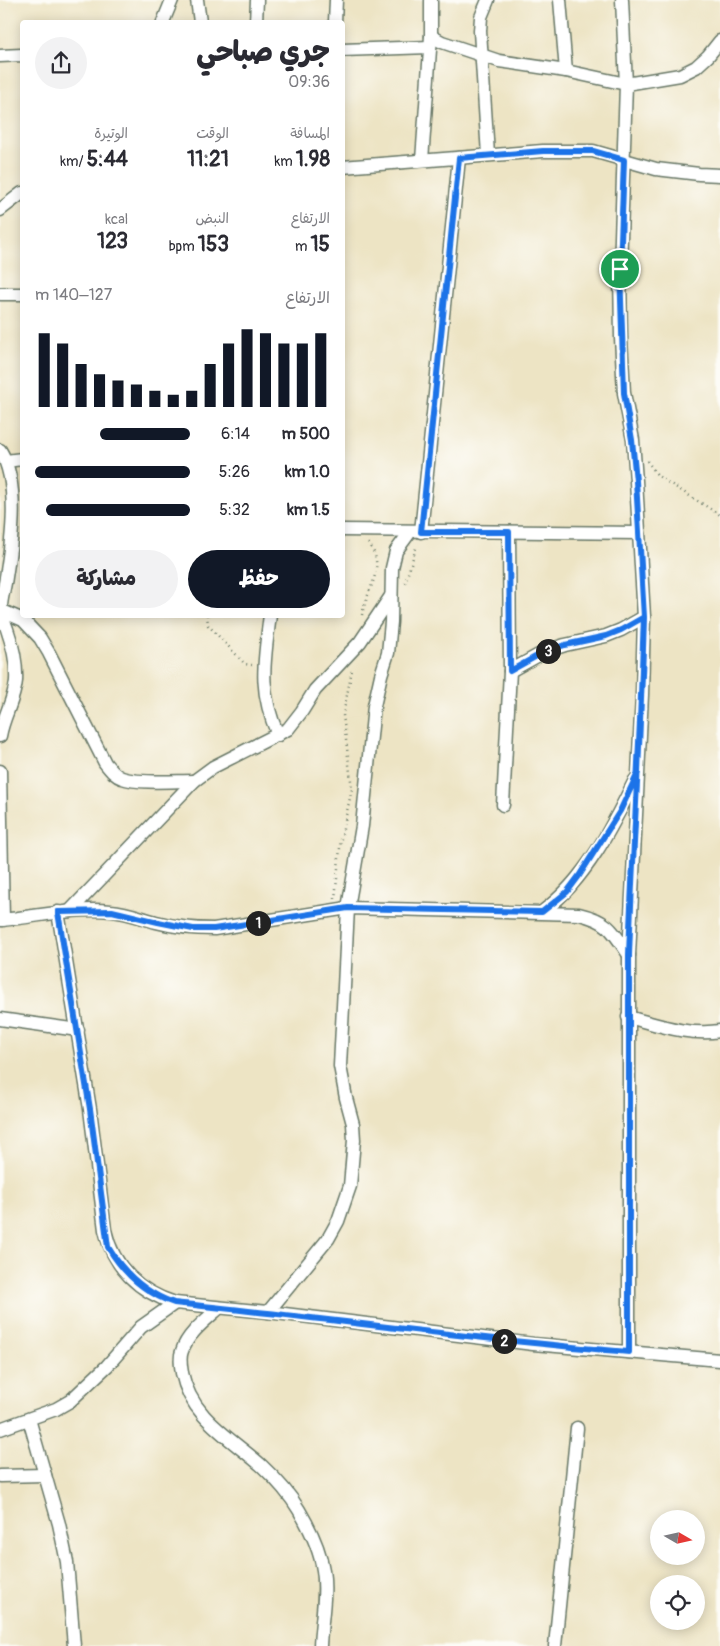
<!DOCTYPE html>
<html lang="ar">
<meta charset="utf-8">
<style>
:root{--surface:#fff;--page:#f2f2f3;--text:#2b2b33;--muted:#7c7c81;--accent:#111827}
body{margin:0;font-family:Pangolin,"Playpen Sans Arabic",sans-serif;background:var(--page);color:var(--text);direction:rtl;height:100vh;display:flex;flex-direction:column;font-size:19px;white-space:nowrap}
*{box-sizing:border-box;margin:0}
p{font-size:16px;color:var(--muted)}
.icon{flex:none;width:28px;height:28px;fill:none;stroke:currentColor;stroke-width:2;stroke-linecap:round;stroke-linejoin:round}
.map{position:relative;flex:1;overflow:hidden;direction:ltr}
.panel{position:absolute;left:20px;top:20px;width:325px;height:598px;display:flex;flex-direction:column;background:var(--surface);border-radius:5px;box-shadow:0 2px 12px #0003;direction:rtl}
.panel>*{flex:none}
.needle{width:32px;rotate:99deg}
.tools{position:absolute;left:650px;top:1510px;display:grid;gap:10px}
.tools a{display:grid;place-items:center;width:55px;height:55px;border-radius:50%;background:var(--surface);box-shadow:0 2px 12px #0003;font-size:25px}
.pin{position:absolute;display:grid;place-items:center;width:42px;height:42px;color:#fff;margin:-21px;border:2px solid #fff;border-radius:50%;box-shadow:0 1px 5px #0007}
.km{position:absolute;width:25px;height:25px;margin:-12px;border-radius:50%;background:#222;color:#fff;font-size:14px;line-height:25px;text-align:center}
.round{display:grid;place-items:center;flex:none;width:52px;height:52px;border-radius:26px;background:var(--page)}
.summary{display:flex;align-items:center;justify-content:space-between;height:85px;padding:0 15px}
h1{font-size:28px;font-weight:800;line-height:38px}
.stats{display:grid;grid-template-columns:repeat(3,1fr);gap:8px;height:85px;padding:5px 15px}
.stats div{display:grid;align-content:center}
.stats b{font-size:21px;font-weight:800}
.stats small{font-size:14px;font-weight:400}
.stats p{font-size:14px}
.chart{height:140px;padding:10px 15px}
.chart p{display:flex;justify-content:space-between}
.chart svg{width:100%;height:90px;margin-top:5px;stroke:var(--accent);stroke-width:6}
.button{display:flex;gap:10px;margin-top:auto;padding:10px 15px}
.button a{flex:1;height:58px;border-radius:30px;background:var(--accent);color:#fff;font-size:20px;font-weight:800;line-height:58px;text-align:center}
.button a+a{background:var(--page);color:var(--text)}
ul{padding:0 15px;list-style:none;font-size:16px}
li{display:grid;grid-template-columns:80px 60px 1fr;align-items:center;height:38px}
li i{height:12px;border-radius:6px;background:var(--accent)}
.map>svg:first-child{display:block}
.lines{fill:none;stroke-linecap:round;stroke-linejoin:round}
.minor-casing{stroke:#677766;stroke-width:15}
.path{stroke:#677766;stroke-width:2.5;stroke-dasharray:1 4;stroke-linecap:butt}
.minor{stroke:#fff;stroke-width:12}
.route-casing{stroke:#fff;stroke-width:10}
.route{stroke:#1a73e8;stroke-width:6}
</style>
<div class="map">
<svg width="720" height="1646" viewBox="0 0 720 1646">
<rect width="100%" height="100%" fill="#fdfcf7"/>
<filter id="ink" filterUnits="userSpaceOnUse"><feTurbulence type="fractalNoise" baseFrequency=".02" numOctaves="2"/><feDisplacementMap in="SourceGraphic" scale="10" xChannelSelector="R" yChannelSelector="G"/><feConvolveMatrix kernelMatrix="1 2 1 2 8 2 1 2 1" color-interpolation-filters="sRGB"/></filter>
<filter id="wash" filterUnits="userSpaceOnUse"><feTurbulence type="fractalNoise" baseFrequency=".0096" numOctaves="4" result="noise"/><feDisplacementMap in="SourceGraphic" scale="20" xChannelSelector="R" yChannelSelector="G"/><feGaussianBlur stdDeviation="1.12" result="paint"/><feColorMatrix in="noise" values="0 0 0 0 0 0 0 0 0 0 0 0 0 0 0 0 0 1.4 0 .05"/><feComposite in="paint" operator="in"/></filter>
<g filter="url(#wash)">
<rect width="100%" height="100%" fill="#ede4c4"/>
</g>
<g filter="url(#ink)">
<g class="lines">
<defs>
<g id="minor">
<path d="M 197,0 L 200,22"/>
<path d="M 560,0 L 566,71"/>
<path d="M 622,0 L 626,84 L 620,269 L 621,338 L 624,393 L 633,440 L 636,481 L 644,617 L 642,695 L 629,955 L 629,1352"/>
<path d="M 163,22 L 172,0"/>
<path d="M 256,22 L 257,0"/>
<path d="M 335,22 L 336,0"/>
<path d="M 431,36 L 442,42 L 499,61 L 566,71 L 626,84 L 680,75 L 696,67 L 708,56 L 720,41"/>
<path d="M 342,50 L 430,47"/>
<path d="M 0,56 L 22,55"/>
<path d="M 488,155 L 480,31 L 481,17 L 488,0"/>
<path d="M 422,160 L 431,36 L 431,0"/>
<path d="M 342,167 L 543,151 L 593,151 L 656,169 L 699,174 L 720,175"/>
<path d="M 0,210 L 22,193"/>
<path d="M 0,294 L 22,294"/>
<path d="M 0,450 C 20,483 12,540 6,577 C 5,587 0,601 1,611 C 2,617 5,623 7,629 C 13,646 17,663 16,681 C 14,701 3,717 0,736"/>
<path d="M 6,461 L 22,459"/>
<path d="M 342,530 L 639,533"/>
<path d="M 421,532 L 459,158"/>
<path d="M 0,610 L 23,620 L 40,638 L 49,653 L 105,763 C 110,769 115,776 122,778 C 140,784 174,781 194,781"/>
<path d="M 270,615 C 264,663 258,689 278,735"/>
<path d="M 510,671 L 546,651 L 565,645 L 606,636 L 621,630 L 644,617"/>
<path d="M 0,771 L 3,920"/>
<path d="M 503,805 L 510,671 L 509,532"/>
<path d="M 70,911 L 194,781 L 213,767 L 288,729 L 302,711 L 315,690 L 360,642 L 391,596"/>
<path d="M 58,912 L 90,1109 L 105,1230 C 113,1267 139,1292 175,1303 L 268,1312 L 533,1344 L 720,1360"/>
<path d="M 542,912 C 586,880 612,827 635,780"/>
<path d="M 0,920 C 37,917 74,907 111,911 C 127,912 141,918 156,922 C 175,927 194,929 214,929 L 348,908 L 579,914 C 609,921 613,931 629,955"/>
<path d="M 628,1017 C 659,1025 689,1036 720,1031"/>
<path d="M 0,1019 L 78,1030"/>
<path d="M 219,1308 C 207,1319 187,1334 182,1351 C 179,1358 181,1366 182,1373 C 191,1418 231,1438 262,1466 C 277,1480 289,1493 299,1510 C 309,1527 320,1550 323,1570 C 327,1594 321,1621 320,1646"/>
<path d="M 268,1312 L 328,1239 L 338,1221 L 350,1186 L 354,1140 L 353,1124 L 346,1098 L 340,1066 L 348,908 L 362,826 L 374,706 L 381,675 L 388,653 L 391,622 L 392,568 L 396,551 L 410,532"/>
<path d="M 29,1419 L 59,1524 L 67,1562 L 74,1646"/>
<path d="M 0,1429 L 56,1409 L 70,1401 L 107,1366 L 141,1327 L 175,1303"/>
<path d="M 0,1476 L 45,1475"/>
<path d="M 555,1646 L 577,1428"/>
</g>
</defs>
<use href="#minor" class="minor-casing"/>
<g class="path">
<path d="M 647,461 L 658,476 L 720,515"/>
<path d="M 405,583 L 417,545"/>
<path d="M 207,615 L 208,625 L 245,664 L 252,665"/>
<path d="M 362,615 C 366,590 388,567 368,543"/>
<path d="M 335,899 L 341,838 L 352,789 L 343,715 L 352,670"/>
</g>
<use href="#minor" class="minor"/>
</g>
</g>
<g class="lines" filter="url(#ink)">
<defs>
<path id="route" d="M 620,269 L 624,393 L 632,440 L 636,481 L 644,617 L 638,773 L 620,811 L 579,876 L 567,892 L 542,912 L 348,908 L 214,929 L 193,929 L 158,922 L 112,911 L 58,912 L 90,1109 L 108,1247 C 124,1274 145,1293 174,1303 C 326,1318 477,1340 629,1352 L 629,955 C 633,842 641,730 644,617 L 621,630 L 606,636 L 565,645 L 546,651 L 510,671 L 509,532 L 421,532 L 459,158 L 543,151 L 593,151 L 624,160 L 620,269"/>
</defs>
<use href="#route" class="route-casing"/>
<use href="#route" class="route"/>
</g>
</svg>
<div class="tools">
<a><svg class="needle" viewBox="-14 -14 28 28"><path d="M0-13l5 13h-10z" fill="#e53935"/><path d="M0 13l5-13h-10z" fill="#7c7c81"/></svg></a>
<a><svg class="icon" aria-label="locate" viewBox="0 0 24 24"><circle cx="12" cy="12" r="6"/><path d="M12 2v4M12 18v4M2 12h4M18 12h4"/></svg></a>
</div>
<div class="pin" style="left:620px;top:269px;background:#1e9e55"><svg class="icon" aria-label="arrive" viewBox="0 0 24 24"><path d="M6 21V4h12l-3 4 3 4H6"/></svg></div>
<b class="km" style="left:258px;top:923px">1</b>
<b class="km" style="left:504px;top:1341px">2</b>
<b class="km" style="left:548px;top:651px">3</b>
<section class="panel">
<div class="summary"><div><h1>جري صباحي</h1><p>09:36</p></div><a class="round"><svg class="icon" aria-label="share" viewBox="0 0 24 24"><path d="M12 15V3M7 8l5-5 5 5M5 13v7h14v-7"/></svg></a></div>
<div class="stats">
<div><p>المسافة</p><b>1.98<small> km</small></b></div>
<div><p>الوقت</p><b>11:21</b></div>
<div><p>الوتيرة</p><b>5:44<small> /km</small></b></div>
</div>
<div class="stats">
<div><p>الارتفاع</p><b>15<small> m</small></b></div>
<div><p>النبض</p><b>153<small> bpm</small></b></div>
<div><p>kcal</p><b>123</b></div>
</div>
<div class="chart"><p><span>الارتفاع</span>127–140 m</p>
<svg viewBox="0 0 160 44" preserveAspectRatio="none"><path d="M5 44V8M15 44V13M25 44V23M35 44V28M45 44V31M55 44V33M65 44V36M75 44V38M85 44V36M95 44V23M105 44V13M115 44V6M125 44V8M135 44V13M145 44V13M155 44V8"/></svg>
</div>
<ul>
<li><b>500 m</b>6:14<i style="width:58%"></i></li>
<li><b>1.0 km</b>5:26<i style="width:100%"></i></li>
<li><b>1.5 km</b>5:32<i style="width:93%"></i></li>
</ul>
<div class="button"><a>حفظ</a><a>مشاركة</a></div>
</section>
</div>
